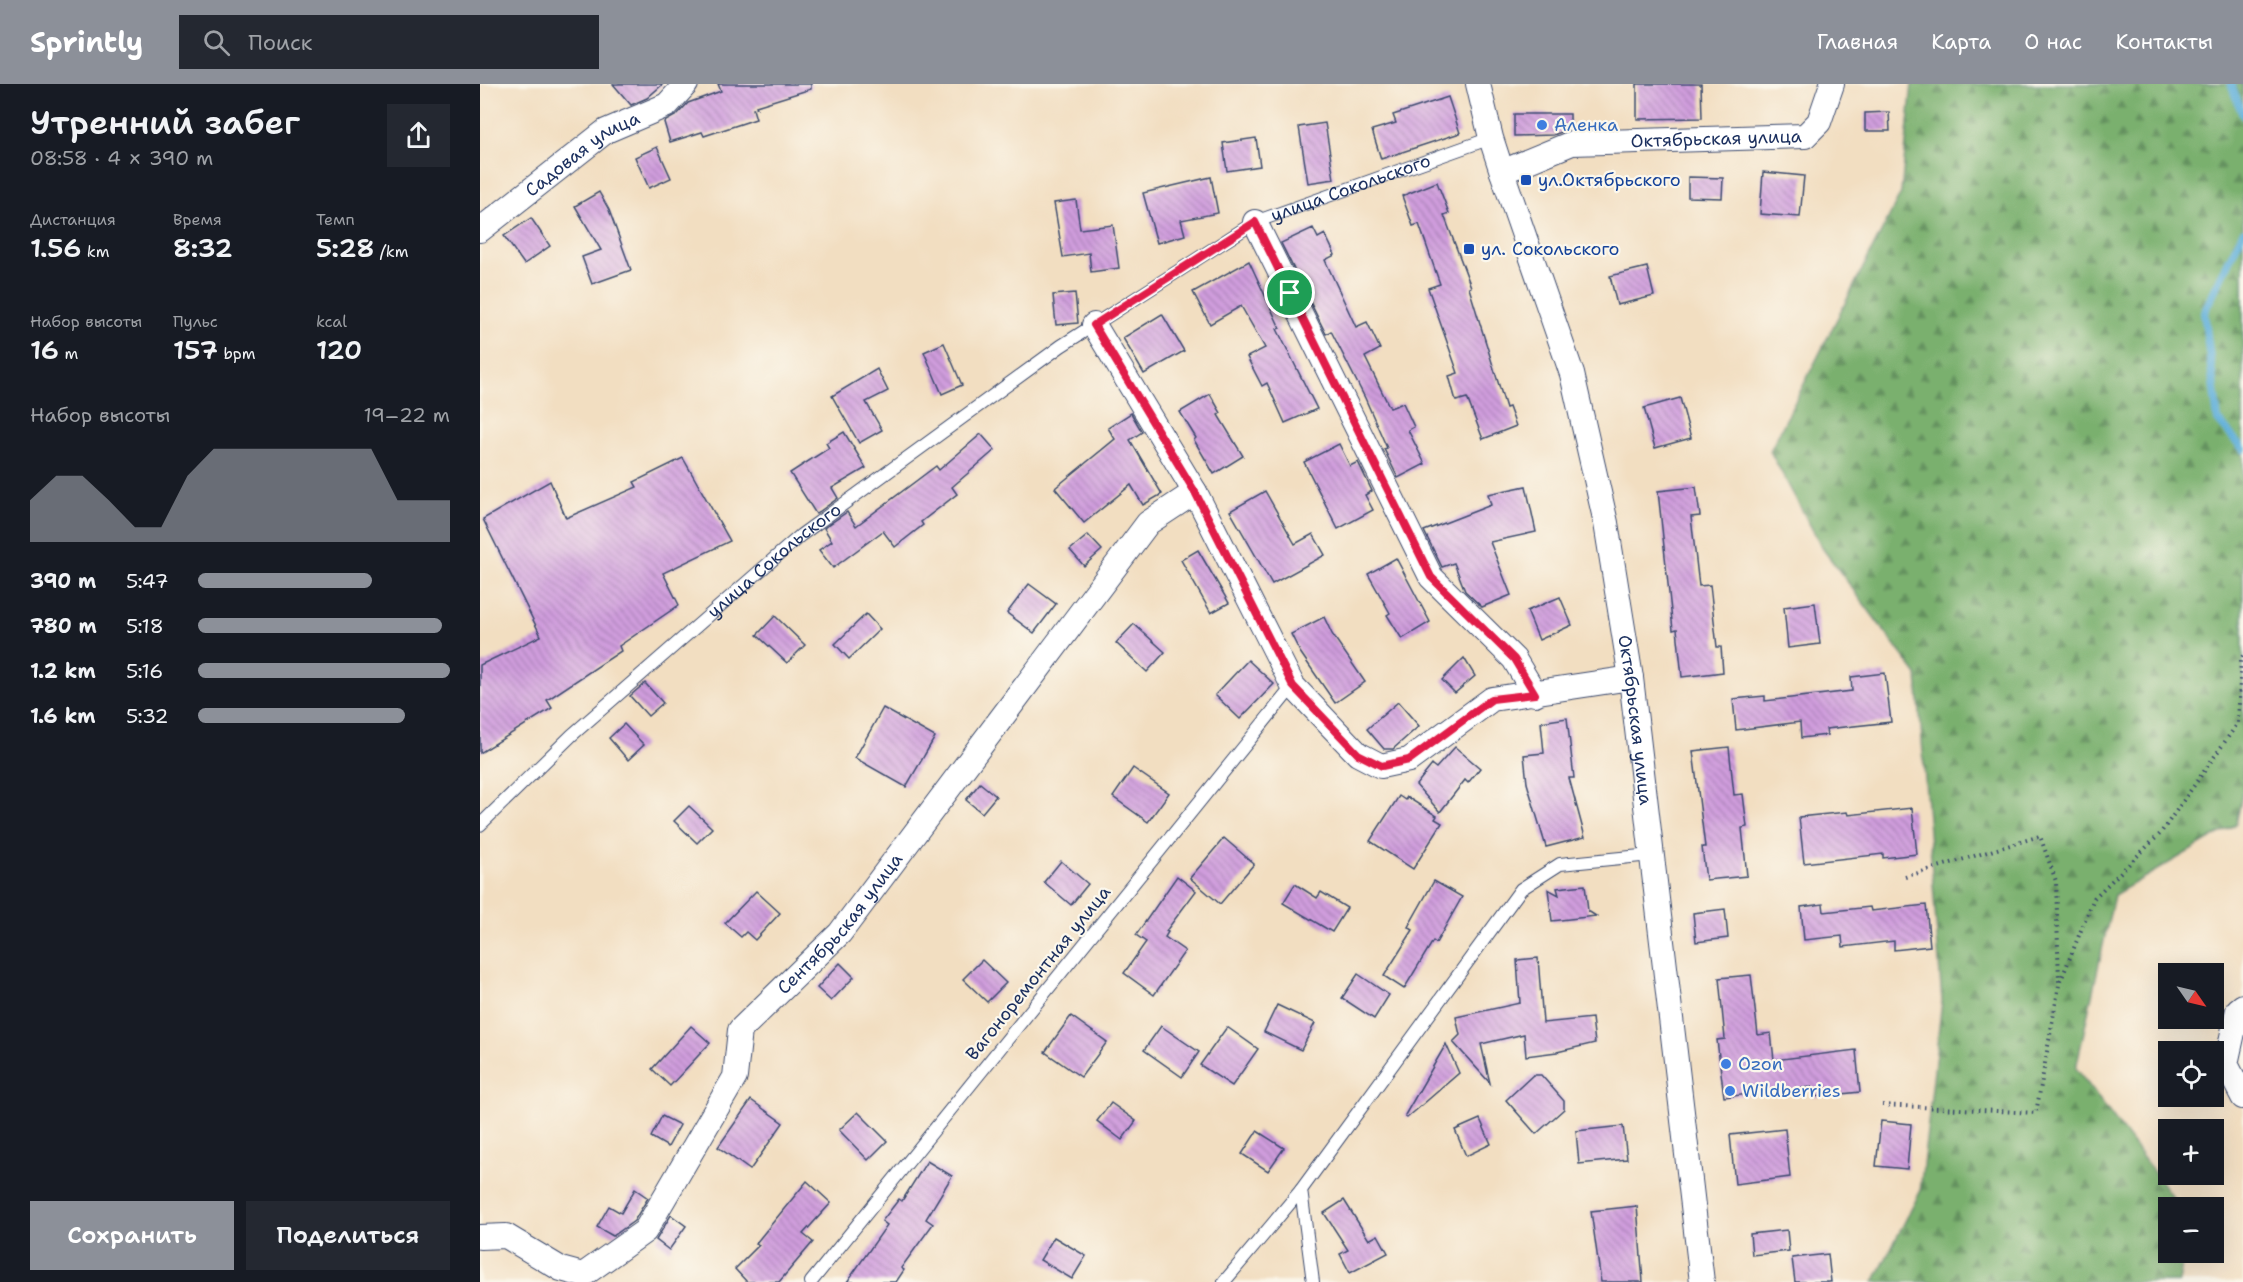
<!DOCTYPE html>
<html lang="ru">
<meta charset="utf-8">
<style>
:root{--surface:#171b24;--page:#242831;--text:#f1f3f6;--muted:#9ea1a6;--accent:#8c9099}
body{margin:0;font-family:"Shantell Sans",sans-serif;background:var(--page);color:var(--text);height:100vh;display:flex;flex-direction:column;font-size:22px;white-space:nowrap}
*{box-sizing:border-box;margin:0}
p{font-size:20px;color:var(--muted)}
.icon{flex:none;width:33px;height:33px;fill:none;stroke:currentColor;stroke-width:2;stroke-linecap:round;stroke-linejoin:round}
.map{position:relative;flex:1;overflow:hidden}
.drawer{display:flex;flex-direction:column;background:var(--surface);width:480px}
.drawer>*{flex:none}
.needle{width:39px;rotate:124deg}
.controls{position:absolute;left:1678px;top:879px;display:grid;gap:12px}
.controls a{display:grid;place-items:center;width:66px;height:66px;border-radius:0px;background:var(--surface);box-shadow:0 6px 24px #0002;font-size:30px}
.pin{position:absolute;display:grid;place-items:center;width:51px;height:51px;color:#fff;margin:-26px;border:3px solid #fff;border-radius:50%;box-shadow:0 2px 6px #0007}
.round{display:grid;place-items:center;flex:none;width:63px;height:63px;border-radius:0px;background:var(--page)}
.head{display:flex;align-items:center;justify-content:space-between;height:102px;padding:0 30px}
h1{font-size:33px;font-weight:600;line-height:45px}
.metrics{display:grid;grid-template-columns:repeat(3,1fr);gap:9px;height:102px;padding:6px 30px}
.metrics div{display:grid;align-content:center}
.metrics b{font-size:26px;font-weight:600}
.metrics small{font-size:16px;font-weight:400}
.metrics p{font-size:16px}
.chart{height:168px;padding:12px 30px}
.chart p{display:flex;justify-content:space-between}
.chart svg{width:100%;height:108px;margin-top:6px;fill:var(--accent);opacity:.7}
.cta{display:flex;gap:12px;margin-top:auto;padding:12px 30px}
.cta a{flex:1;height:69px;border-radius:0px;background:var(--accent);color:#fff;font-size:24px;font-weight:600;line-height:69px;text-align:center}
.cta a+a{background:var(--page);color:var(--text)}
ul{padding:0 30px;list-style:none;font-size:20px}
li{display:grid;grid-template-columns:96px 72px 1fr;align-items:center;height:45px}
li i{height:15px;border-radius:8px;background:var(--accent)}
header{display:flex;align-items:center;gap:36px;box-sizing:border-box;height:84px;padding:0 30px;background:var(--accent);color:#fff}
header strong{font-size:28px}
nav{display:flex;gap:33px;margin-inline-start:auto;font-size:21px}
.search{width:420px;height:54px;background:var(--page);display:flex;align-items:center;gap:15px;box-sizing:border-box;padding:0 21px;border-radius:0px;color:var(--muted);font-size:22px}
main{display:flex;flex:1;min-height:0}
.map>svg:first-child{display:block}
.forest{fill:url(#forest-firs);stroke:#4a7066;stroke-width:1.5}
.lines{fill:none;stroke-linecap:round;stroke-linejoin:round}
.stream{stroke:#5eafd9;stroke-width:8}
.building{fill:url(#building-back-hatch)}
.lane-casing{stroke:#3b496d;stroke-width:14}
.street-casing{stroke:#3b496d;stroke-width:26}
.path{stroke:#3b496d;stroke-width:4;stroke-dasharray:1.5 4.5;stroke-linecap:butt}
.lane{stroke:#fff;stroke-width:12}
.street{stroke:#fff;stroke-width:24}
.route-casing{stroke:#fff;stroke-width:12}
.route{stroke:#e11d48;stroke-width:8}
.shop-dot{fill:#3f7fe0;stroke:#fbf7ec;stroke-width:2}
.transit-dot{fill:#1a4fb4;stroke:#fbf7ec;stroke-width:2}
.labels{text-anchor:middle;stroke-width:4.5;stroke-linejoin:round;paint-order:stroke}
.shop-label{font-size:18px;fill:#366cbe;stroke:#fbf7ec;text-anchor:start}
.street-label{font-size:18px;fill:#1b2f5e;stroke:#fbf7ec}
.transit-label{font-size:18px;fill:#164399;stroke:#fbf7ec;text-anchor:start}
</style>
<header>
<strong>Sprintly</strong>
<div class="search"><svg class="icon" aria-label="search" viewBox="0 0 24 24"><circle cx="10" cy="10" r="6"/><path d="M15 15l6 6"/></svg>Поиск</div>
<nav><a>Главная</a><a>Карта</a><a>О нас</a><a>Контакты</a></nav>
</header>
<main>
<section class="drawer">
<div class="head"><div><h1>Утренний забег</h1><p>08:58 · 4 × 390 m</p></div><a class="round"><svg class="icon" aria-label="share" viewBox="0 0 24 24"><path d="M12 15V3M7 8l5-5 5 5M5 13v7h14v-7"/></svg></a></div>
<div class="metrics">
<div><p>Дистанция</p><b>1.56<small> km</small></b></div>
<div><p>Время</p><b>8:32</b></div>
<div><p>Темп</p><b>5:28<small> /km</small></b></div>
</div>
<div class="metrics">
<div><p>Набор высоты</p><b>16<small> m</small></b></div>
<div><p>Пульс</p><b>157<small> bpm</small></b></div>
<div><p>kcal</p><b>120</b></div>
</div>
<div class="chart"><p><span>Набор высоты</span>19–22 m</p>
<svg viewBox="0 0 160 44" preserveAspectRatio="none"><path d="M0 44V27L10 17L20 17L30 27L40 38L50 38L60 17L70 6L80 6L90 6L100 6L110 6L120 6L130 6L140 27L150 27L160 27V44z"/></svg>
</div>
<ul>
<li><b>390 m</b>5:47<i style="width:69%"></i></li>
<li><b>780 m</b>5:18<i style="width:97%"></i></li>
<li><b>1.2 km</b>5:16<i style="width:100%"></i></li>
<li><b>1.6 km</b>5:32<i style="width:82%"></i></li>
</ul>
<div class="cta"><a>Сохранить</a><a>Поделиться</a></div>
</section>
<div class="map">
<svg width="1763" height="1198" viewBox="0 0 1763 1198">
<defs>
<pattern id="forest-firs" width="22" height="20" patternUnits="userSpaceOnUse" patternTransform="scale(1.5)"><rect width="22" height="20" fill="#7ab06e"/><path d="M5 1l3.5 6h-7zM16 11l3.5 6h-7z" fill="#63905e"/></pattern>
<pattern id="building-back-hatch" width="6" height="6" patternUnits="userSpaceOnUse" patternTransform="scale(1.5)"><rect width="6" height="6" fill="#d09ddd"/><path d="M-1 5l2 2M0 0l6 6M5-1l2 2" fill="none" stroke="#a880b6"/></pattern>
</defs>
<rect width="100%" height="100%" fill="#fbf7ec"/>
<filter id="ink" filterUnits="userSpaceOnUse"><feTurbulence type="fractalNoise" baseFrequency=".0167" numOctaves="2"/><feDisplacementMap in="SourceGraphic" scale="12" xChannelSelector="R" yChannelSelector="G"/><feConvolveMatrix kernelMatrix="1 2 1 2 8 2 1 2 1" color-interpolation-filters="sRGB"/></filter>
<filter id="wash" filterUnits="userSpaceOnUse"><feTurbulence type="fractalNoise" baseFrequency=".008" numOctaves="4" result="noise"/><feDisplacementMap in="SourceGraphic" scale="24" xChannelSelector="R" yChannelSelector="G"/><feGaussianBlur stdDeviation="1.35" result="paint"/><feColorMatrix in="noise" values="0 0 0 0 0 0 0 0 0 0 0 0 0 0 0 0 0 1.4 0 .05"/><feComposite in="paint" operator="in"/></filter>
<g filter="url(#wash)">
<rect width="100%" height="100%" fill="#f2dec1"/>
<path class="forest" d="M 1432,0 L 1763,0 L 1763,707 L 1756,740 L 1634,811 L 1596,984 L 1700,1123 L 1689,1124 L 1689,1168 L 1704,1169 L 1699,1198 L 1394,1198 L 1440,1108 L 1462,917 L 1437,591 L 1343,465 L 1290,367 L 1421,109 Z"/>
<g class="lines">
<g class="stream">
<path d="M 1751,0 L 1763,31"/>
<path d="M 1763,148 L 1724,228 L 1738,336 L 1763,365"/>
</g>
</g>
<g id="blocks">
<g class="building">
<path d="M 133,0 L 183,0 L 167,14 L 151,21 Z"/>
<path d="M 238,0 L 331,0 L 331,5 L 276,22 L 277,24 L 273,25 L 276,35 L 224,52 L 222,48 L 190,58 L 184,38 L 197,31 L 208,19 L 241,7 Z"/>
<path d="M 1157,0 L 1221,0 L 1222,34 L 1157,35 Z"/>
<path d="M 968,13 L 980,49 L 901,75 L 892,46 L 916,39 L 913,31 Z"/>
<path d="M 1409,28 L 1410,47 L 1385,47 L 1385,29 Z"/>
<path d="M 1034,30 L 1090,30 L 1090,45 L 1073,51 L 1034,52 Z"/>
<path d="M 845,39 L 854,95 L 828,99 L 819,43 Z"/>
<path d="M 776,54 L 780,82 L 747,87 L 743,59 Z"/>
<path d="M 177,63 L 191,94 L 169,104 L 155,73 Z"/>
<path d="M 1283,88 L 1324,92 L 1320,133 L 1280,130 Z"/>
<path d="M 731,93 L 738,129 L 701,136 L 705,151 L 677,159 L 663,109 Z"/>
<path d="M 1208,93 L 1243,94 L 1242,114 L 1208,113 Z"/>
<path d="M 957,98 L 969,129 L 964,131 L 991,203 L 989,204 L 1026,324 L 1029,323 L 1036,342 L 1003,355 L 987,314 L 976,317 L 969,292 L 978,289 L 948,204 L 960,200 L 939,140 L 933,142 L 922,112 Z"/>
<path d="M 119,108 L 129,126 L 151,186 L 112,200 L 102,173 L 121,166 L 95,122 Z"/>
<path d="M 596,116 L 600,145 L 633,141 L 639,184 L 611,188 L 609,169 L 583,173 L 574,119 Z"/>
<path d="M 51,134 L 70,162 L 44,180 L 24,152 Z"/>
<path d="M 833,144 L 838,154 L 845,150 L 855,171 L 845,176 L 876,243 L 887,238 L 900,265 L 885,273 L 910,324 L 923,319 L 934,343 L 928,346 L 945,380 L 918,394 L 904,365 L 907,364 L 885,314 L 851,247 L 846,250 L 801,159 Z"/>
<path d="M 769,177 L 800,244 L 797,245 L 837,325 L 805,339 L 787,299 L 782,302 L 767,273 L 785,264 L 761,222 L 730,240 L 713,208 Z"/>
<path d="M 1167,183 L 1174,212 L 1137,221 L 1130,192 Z"/>
<path d="M 595,209 L 598,239 L 576,241 L 573,211 Z"/>
<path d="M 682,230 L 704,267 L 664,290 L 643,254 Z"/>
<path d="M 464,259 L 482,301 L 462,310 L 444,268 Z"/>
<path d="M 397,285 L 408,307 L 386,318 L 402,346 L 379,359 L 352,312 Z"/>
<path d="M 730,310 L 741,329 L 738,331 L 763,372 L 734,390 L 714,356 L 716,354 L 700,328 Z"/>
<path d="M 1200,314 L 1211,354 L 1175,364 L 1164,324 Z"/>
<path d="M 651,329 L 662,348 L 650,356 L 682,410 L 663,421 L 651,401 L 604,439 L 575,404 L 635,355 L 628,344 Z"/>
<path d="M 364,348 L 386,384 L 352,404 L 358,414 L 336,430 L 310,389 L 349,364 L 346,359 Z"/>
<path d="M 501,350 L 515,366 L 472,403 L 477,410 L 441,438 L 443,441 L 415,463 L 403,447 L 353,484 L 339,466 L 352,457 L 344,444 L 367,428 L 376,442 L 456,382 L 459,386 Z"/>
<path d="M 859,360 L 870,382 L 878,378 L 892,407 L 885,411 L 893,426 L 858,445 L 824,378 Z"/>
<path d="M 203,374 L 250,457 L 183,489 L 199,521 L 139,562 L 141,567 L 67,616 L 72,624 L 0,669 L 0,581 L 61,552 L 3,435 L 70,397 L 86,434 L 157,403 L 154,398 Z"/>
<path d="M 1046,402 L 1056,448 L 1010,458 L 1031,511 L 1002,523 L 985,507 L 974,479 L 962,483 L 944,447 L 1011,421 L 1008,410 Z"/>
<path d="M 1216,403 L 1220,432 L 1211,433 L 1219,502 L 1230,501 L 1237,563 L 1241,563 L 1243,588 L 1202,593 L 1197,545 L 1193,546 L 1178,407 Z"/>
<path d="M 785,407 L 815,460 L 833,450 L 845,471 L 792,500 L 750,427 Z"/>
<path d="M 608,451 L 622,466 L 604,482 L 590,466 Z"/>
<path d="M 718,466 L 749,519 L 731,529 L 701,476 Z"/>
<path d="M 916,474 L 950,538 L 922,555 L 907,531 L 910,529 L 888,490 Z"/>
<path d="M 549,500 L 576,520 L 554,549 L 527,529 Z"/>
<path d="M 1080,513 L 1092,541 L 1059,556 L 1047,527 Z"/>
<path d="M 1335,519 L 1340,560 L 1308,564 L 1304,523 Z"/>
<path d="M 386,530 L 400,545 L 369,575 L 355,560 Z"/>
<path d="M 295,532 L 325,561 L 307,579 L 277,551 Z"/>
<path d="M 844,533 L 852,550 L 885,598 L 855,619 L 820,568 L 811,550 Z"/>
<path d="M 654,540 L 685,568 L 667,588 L 636,559 Z"/>
<path d="M 984,574 L 995,592 L 975,609 L 962,596 Z"/>
<path d="M 768,576 L 794,600 L 760,635 L 735,611 Z"/>
<path d="M 1405,589 L 1411,638 L 1346,645 L 1347,651 L 1321,654 L 1320,638 L 1256,646 L 1253,615 L 1285,612 L 1285,617 L 1372,607 L 1371,593 Z"/>
<path d="M 165,599 L 183,619 L 168,632 L 150,612 Z"/>
<path d="M 918,618 L 939,642 L 913,665 L 904,665 L 887,645 Z"/>
<path d="M 403,624 L 455,653 L 426,703 L 375,674 Z"/>
<path d="M 1087,634 L 1094,694 L 1089,694 L 1105,753 L 1066,763 L 1047,699 L 1044,671 L 1064,669 L 1061,638 Z"/>
<path d="M 144,640 L 164,661 L 148,676 L 129,654 Z"/>
<path d="M 975,663 L 1000,684 L 988,699 L 985,696 L 960,728 L 936,701 L 952,681 L 956,684 Z"/>
<path d="M 1249,663 L 1254,711 L 1263,710 L 1267,743 L 1262,744 L 1267,792 L 1226,796 L 1222,763 L 1225,763 L 1213,667 Z"/>
<path d="M 653,684 L 689,709 L 668,738 L 633,713 Z"/>
<path d="M 500,699 L 516,712 L 502,729 L 486,716 Z"/>
<path d="M 919,712 L 925,716 L 927,713 L 957,732 L 955,735 L 962,739 L 933,785 L 890,757 Z"/>
<path d="M 209,722 L 232,744 L 217,759 L 194,737 Z"/>
<path d="M 1432,724 L 1437,770 L 1403,774 L 1403,770 L 1324,779 L 1319,733 L 1367,728 L 1368,731 Z"/>
<path d="M 744,754 L 774,780 L 740,820 L 710,794 Z"/>
<path d="M 581,777 L 608,800 L 591,821 L 564,798 Z"/>
<path d="M 697,792 L 716,807 L 686,847 L 688,848 L 685,853 L 705,867 L 674,911 L 644,889 L 666,858 L 656,851 Z"/>
<path d="M 954,797 L 982,813 L 956,859 L 953,857 L 924,905 L 904,892 L 933,846 L 928,843 Z"/>
<path d="M 815,800 L 837,814 L 841,808 L 867,824 L 852,848 L 803,819 Z"/>
<path d="M 1105,801 L 1108,827 L 1116,832 L 1072,837 L 1068,805 L 1079,811 L 1077,804 Z"/>
<path d="M 276,807 L 300,829 L 275,856 L 266,848 L 261,853 L 245,839 Z"/>
<path d="M 1343,820 L 1344,828 L 1390,823 L 1391,827 L 1446,821 L 1450,862 L 1414,866 L 1414,857 L 1363,863 L 1362,852 L 1324,856 L 1321,823 Z"/>
<path d="M 1245,825 L 1248,854 L 1216,858 L 1213,829 Z"/>
<path d="M 1058,874 L 1063,939 L 1112,934 L 1115,959 L 1077,968 L 1046,972 L 1044,950 L 1001,960 L 1010,999 L 973,958 L 980,951 L 976,933 L 1040,919 L 1037,876 Z"/>
<path d="M 502,876 L 526,899 L 507,918 L 483,895 Z"/>
<path d="M 360,879 L 374,893 L 351,917 L 337,904 Z"/>
<path d="M 878,890 L 909,911 L 894,935 L 862,914 Z"/>
<path d="M 1271,891 L 1278,951 L 1291,949 L 1294,976 L 1376,966 L 1380,1008 L 1333,1013 L 1332,1003 L 1244,1013 L 1237,956 L 1245,955 L 1239,894 Z"/>
<path d="M 797,921 L 835,939 L 821,966 L 784,948 Z"/>
<path d="M 591,932 L 627,958 L 601,993 L 565,968 Z"/>
<path d="M 211,942 L 230,959 L 190,1002 L 172,985 Z"/>
<path d="M 681,942 L 719,968 L 702,993 L 664,966 Z"/>
<path d="M 747,943 L 778,965 L 752,1002 L 720,981 Z"/>
<path d="M 966,960 L 979,989 L 927,1034 L 925,1031 Z"/>
<path d="M 1053,991 L 1061,991 L 1084,1017 L 1084,1025 L 1056,1050 L 1026,1016 Z"/>
<path d="M 271,1016 L 303,1039 L 270,1086 L 238,1063 Z"/>
<path d="M 631,1019 L 656,1037 L 642,1056 L 617,1037 Z"/>
<path d="M 378,1028 L 407,1057 L 388,1076 L 359,1046 Z"/>
<path d="M 182,1032 L 200,1041 L 188,1063 L 171,1053 Z"/>
<path d="M 1000,1035 L 1011,1060 L 986,1072 L 975,1046 Z"/>
<path d="M 1401,1037 L 1431,1040 L 1427,1085 L 1396,1082 Z"/>
<path d="M 1143,1042 L 1147,1075 L 1099,1080 L 1096,1047 Z"/>
<path d="M 1305,1045 L 1310,1093 L 1255,1100 L 1250,1051 Z"/>
<path d="M 777,1047 L 804,1064 L 788,1087 L 762,1070 Z"/>
<path d="M 447,1077 L 472,1092 L 446,1135 L 453,1140 L 421,1184 L 424,1186 L 416,1198 L 367,1198 L 407,1141 L 402,1137 L 419,1115 L 422,1117 Z"/>
<path d="M 327,1097 L 351,1119 L 323,1150 L 333,1158 L 299,1198 L 267,1198 L 255,1185 L 279,1161 L 276,1159 Z"/>
<path d="M 155,1105 L 168,1114 L 154,1137 L 133,1152 L 117,1143 L 129,1122 L 141,1129 Z"/>
<path d="M 864,1116 L 889,1156 L 898,1151 L 908,1169 L 870,1189 L 860,1170 L 868,1166 L 844,1129 Z"/>
<path d="M 1157,1122 L 1163,1198 L 1121,1198 L 1111,1127 Z"/>
<path d="M 191,1131 L 206,1142 L 189,1166 L 176,1156 Z"/>
<path d="M 1307,1146 L 1309,1167 L 1272,1171 L 1270,1150 Z"/>
<path d="M 574,1153 L 606,1172 L 592,1195 L 560,1176 Z"/>
<path d="M 1348,1170 L 1351,1198 L 1315,1198 L 1312,1174 Z"/>
</g>
</g>
</g>
<g filter="url(#ink)">
<use href="#blocks" fill-opacity="0" stroke="#3b496d" stroke-width="1.5"/>
<g class="lines">
<defs>
<g id="lane">
<path id="s1" d="M 0,741 L 92,651 L 321,451 L 581,262 L 775,138 L 1011,54"/>
<path d="M 821,1106 L 833,1198"/>
<path d="M 331,1198 L 813,602"/>
<path d="M 744,1198 L 821,1106 L 1041,805 L 1080,780 L 1171,771"/>
</g>
<g id="street">
<path id="s2" d="M 998,0 L 1011,54 L 1022,88 L 1092,290 L 1126,439 L 1151,594 L 1222,1198"/>
<path id="s3" d="M 1022,88 L 1092,59 L 1325,52 L 1339,38 L 1352,0"/>
<path d="M 775,138 L 951,493 L 1034,575 L 1055,610"/>
<path id="s4" d="M 0,146 L 126,47 L 187,21 L 206,0"/>
<path d="M 614,241 L 715,408 L 813,602 L 878,670 L 901,682 L 929,676 L 1012,615 L 1151,594"/>
<path d="M 1763,922 L 1758,926 L 1746,980 L 1763,1013"/>
<path id="s5" d="M 0,1153 L 26,1152 L 81,1185 L 103,1191 L 165,1147 L 255,993 L 260,946 L 360,849 L 668,439 L 715,408"/>
</g>
</defs>
<use href="#lane" class="lane-casing"/>
<use href="#street" class="street-casing"/>
<g class="path">
<path d="M 1425,793 L 1560,752 L 1576,797 L 1579,898"/>
<path d="M 1402,1021 L 1556,1029 L 1579,901 L 1614,814 L 1680,750 L 1758,639 L 1761,574 L 1763,572"/>
</g>
<use href="#lane" class="lane"/>
<use href="#street" class="street"/>
</g>
</g>
<g class="lines" filter="url(#ink)">
<defs>
<path id="route" d="M 775,138 L 951,493 L 1034,575 L 1055,610 L 1012,615 L 929,676 L 902,682 L 878,670 L 813,602 L 715,408 L 614,241 Z"/>
</defs>
<use href="#route" class="route-casing"/>
<use href="#route" class="route"/>
</g>
<g class="shop-dot">
<circle cx="1062" cy="41" r="6"/>
<circle cx="1246" cy="980" r="6"/>
<circle cx="1250" cy="1007" r="6"/>
</g>
<g class="transit-dot">
<rect x="1040" y="90" width="12" height="12" rx="3"/>
<rect x="983" y="159" width="12" height="12" rx="3"/>
</g>
<g class="labels">
<g class="shop-label">
<text x="1074" y="47">Аленка</text>
<text x="1258" y="986">Ozon</text>
<text x="1262" y="1013">Wildberries</text>
</g>
<g class="street-label">
<text dy="6" stroke="none"><textPath href="#s3" startOffset="220">Октябрьская улица</textPath></text>
<text dy="6" stroke="none"><textPath href="#s4" startOffset="128">Садовая улица</textPath></text>
<text dy="6" stroke="none"><textPath href="#s1" startOffset="1086">улица Сокольского</textPath></text>
<text dy="6" stroke="none"><textPath href="#s1" startOffset="396">улица Сокольского</textPath></text>
<text dy="6" stroke="none"><textPath href="#s2" startOffset="657">Октябрьская улица</textPath></text>
<text dy="6" stroke="none"><textPath href="#s5" startOffset="561">Сентябрьская улица</textPath></text>
<text transform="translate(558 889) rotate(-51)" y="6">Вагоноремонтная улица</text>
</g>
<g class="transit-label">
<text x="1058" y="102">ул.Октябрьского</text>
<text x="1001" y="171">ул. Сокольского</text>
</g>
</g>
</svg>
<div class="controls">
<a><svg class="needle" viewBox="-14 -14 28 28"><path d="M0-13l5 13h-10z" fill="#e53935"/><path d="M0 13l5-13h-10z" fill="#9ea1a6"/></svg></a>
<a><svg class="icon" aria-label="locate" viewBox="0 0 24 24"><circle cx="12" cy="12" r="6"/><path d="M12 2v4M12 18v4M2 12h4M18 12h4"/></svg></a>
<a>+</a>
<a>−</a>
</div>
<div class="pin" style="left:810px;top:209px;background:#1e9e55"><svg class="icon" aria-label="arrive" viewBox="0 0 24 24"><path d="M6 21V4h12l-3 4 3 4H6"/></svg></div>
</div>
</main>
